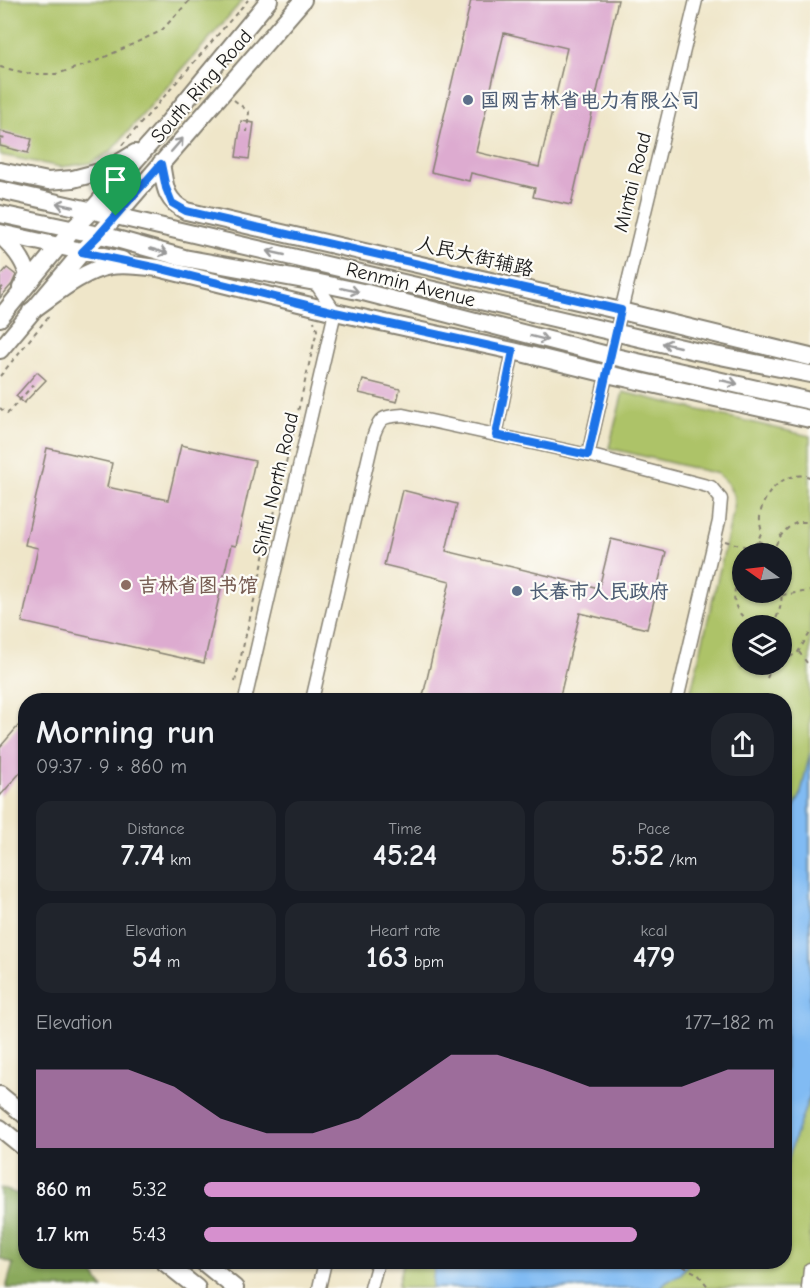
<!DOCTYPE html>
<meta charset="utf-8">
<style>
:root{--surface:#171b24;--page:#20242c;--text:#f1f3f6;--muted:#9ea1a6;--accent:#d690ce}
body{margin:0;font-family:"Comic Neue","LXGW WenKai TC",sans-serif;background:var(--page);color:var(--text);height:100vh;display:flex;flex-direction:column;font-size:22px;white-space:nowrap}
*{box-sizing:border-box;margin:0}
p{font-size:20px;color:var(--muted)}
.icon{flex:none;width:33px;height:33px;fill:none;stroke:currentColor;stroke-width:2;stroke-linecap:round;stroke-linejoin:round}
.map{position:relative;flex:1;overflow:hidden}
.side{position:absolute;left:18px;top:693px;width:774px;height:576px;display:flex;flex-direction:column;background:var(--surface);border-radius:24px;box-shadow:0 2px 4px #0004}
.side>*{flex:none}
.needle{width:39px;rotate:284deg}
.tools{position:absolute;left:732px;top:543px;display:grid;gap:12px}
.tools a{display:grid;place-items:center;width:60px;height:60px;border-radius:50%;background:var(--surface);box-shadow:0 2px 4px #0004;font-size:30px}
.pin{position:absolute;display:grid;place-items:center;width:51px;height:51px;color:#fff;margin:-62px -26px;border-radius:50% 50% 50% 0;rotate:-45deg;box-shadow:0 0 6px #0007}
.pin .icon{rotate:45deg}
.round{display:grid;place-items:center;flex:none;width:63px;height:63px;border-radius:24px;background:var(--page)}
.headline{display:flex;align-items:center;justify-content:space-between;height:102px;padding:0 18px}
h1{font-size:33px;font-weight:800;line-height:45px}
.stats{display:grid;grid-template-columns:repeat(3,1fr);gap:9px;height:102px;padding:6px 18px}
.stats div{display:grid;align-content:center;border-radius:15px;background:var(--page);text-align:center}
.stats b{font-size:30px;font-weight:800}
.stats small{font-size:16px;font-weight:400}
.stats p{font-size:16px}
.chart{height:168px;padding:12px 18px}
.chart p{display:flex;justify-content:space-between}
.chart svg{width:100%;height:108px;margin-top:6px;fill:var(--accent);opacity:.7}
ul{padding:0 18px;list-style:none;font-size:20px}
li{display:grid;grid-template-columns:96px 72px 1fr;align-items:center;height:45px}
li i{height:15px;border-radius:8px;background:var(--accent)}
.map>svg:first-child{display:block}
.green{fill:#adc367;stroke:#647042;stroke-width:1.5;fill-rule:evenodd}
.forest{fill:#8aa95c;stroke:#53623c;stroke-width:1.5}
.water{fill:#81bbf3;stroke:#4e6c88;stroke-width:1.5}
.building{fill:#ddabd0;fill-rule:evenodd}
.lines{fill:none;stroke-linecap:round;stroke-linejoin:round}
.minor-casing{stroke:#868172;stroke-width:15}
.major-casing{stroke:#868172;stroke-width:20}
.path{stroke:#868172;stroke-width:2;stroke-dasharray:4.5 4.5;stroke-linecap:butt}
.minor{stroke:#fff;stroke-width:12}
.major{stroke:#fff;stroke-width:16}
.oneway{stroke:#999}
.route-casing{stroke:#fff;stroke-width:12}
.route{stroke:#1a73e8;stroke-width:8}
.service-dot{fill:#5c6f8a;stroke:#fdfcf7;stroke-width:2}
.education-dot{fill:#8d6e63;stroke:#fdfcf7;stroke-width:2}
.labels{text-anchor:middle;stroke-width:4.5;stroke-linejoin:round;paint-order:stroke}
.street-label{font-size:20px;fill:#1c1c1c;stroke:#fdfcf7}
.service-label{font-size:20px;font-weight:bold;fill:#4e5e75;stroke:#fdfcf7;text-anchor:start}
.education-label{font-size:20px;font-weight:bold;fill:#785e54;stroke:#fdfcf7;text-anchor:start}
</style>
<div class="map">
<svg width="810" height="1288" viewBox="0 0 810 1288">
<rect width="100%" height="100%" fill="#fdfcf7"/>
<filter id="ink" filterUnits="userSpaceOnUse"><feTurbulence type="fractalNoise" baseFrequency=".0167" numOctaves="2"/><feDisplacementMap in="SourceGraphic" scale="12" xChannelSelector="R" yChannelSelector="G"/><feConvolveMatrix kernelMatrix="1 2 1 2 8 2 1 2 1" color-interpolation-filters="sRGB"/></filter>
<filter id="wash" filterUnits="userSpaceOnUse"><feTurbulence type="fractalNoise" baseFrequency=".008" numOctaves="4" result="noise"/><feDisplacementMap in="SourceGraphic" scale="24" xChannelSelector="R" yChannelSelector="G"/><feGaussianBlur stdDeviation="1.35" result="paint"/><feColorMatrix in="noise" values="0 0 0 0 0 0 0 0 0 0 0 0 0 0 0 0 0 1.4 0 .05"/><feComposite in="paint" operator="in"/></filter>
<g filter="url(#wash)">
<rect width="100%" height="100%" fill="#efe6c9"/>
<g class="green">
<path d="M 0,0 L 243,0 L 110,152 L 91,163 L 61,167 L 0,155 Z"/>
<path d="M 623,392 L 810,436 L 810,1288 L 397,1288 L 403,1262 L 784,1262 L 784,700 L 689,700 L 733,513 L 734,496 L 727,483 L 718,474 L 609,448 ZM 742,554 L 782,554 L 782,592 L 742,592 ZM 742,626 L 782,626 L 782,664 L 742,664 Z"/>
</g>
<path class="forest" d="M 0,1188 L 21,1195 L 25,1201 L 26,1262 L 56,1262 L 57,1263 L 88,1265 L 103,1288 L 6,1288 L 13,1264 L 0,1259 Z"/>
<g class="water">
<path d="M 810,753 L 810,1095 L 794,1139 L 785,1171 L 785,822 L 800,797 Z"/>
<path d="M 435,1262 L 689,1262 L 681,1274 L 667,1281 L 659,1288 L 432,1288 Z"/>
</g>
<g id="blocks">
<g class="building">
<path d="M 471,0 L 618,0 L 571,205 L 533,197 L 535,188 L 471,173 L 469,181 L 431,172 ZM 504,33 L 567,48 L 539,167 L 476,152 Z"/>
<path d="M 241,121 L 254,123 L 249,159 L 236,157 Z"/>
<path d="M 0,131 L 32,139 L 28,153 L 0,146 Z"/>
<path d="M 7,268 L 16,275 L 12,284 L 0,298 L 0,276 Z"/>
<path d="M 37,372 L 46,380 L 24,403 L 16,396 Z"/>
<path d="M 363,380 L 400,389 L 397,402 L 359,393 Z"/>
<path d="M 181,445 L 255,461 L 236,546 L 231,545 L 204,663 L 22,622 L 38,548 L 25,545 L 47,448 L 112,463 L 107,487 L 168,500 Z"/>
<path d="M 402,490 L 457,504 L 446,551 L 599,588 L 611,539 L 666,552 L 647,629 L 580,613 L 559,700 L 422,700 L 450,581 L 384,565 Z"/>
<path d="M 26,717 L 26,766 L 0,796 L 0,747 Z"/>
</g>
</g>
</g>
<g filter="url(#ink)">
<use href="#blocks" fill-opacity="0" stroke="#868172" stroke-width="1.5"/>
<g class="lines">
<defs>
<g id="minor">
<path d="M 496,435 L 513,351"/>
<path d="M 588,455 L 621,311 L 696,0"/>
<path d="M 245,700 L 335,312 L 315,282"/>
<path d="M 312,700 L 374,434 C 381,415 385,417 403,415 L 588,455 L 711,487 L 721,499 L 719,521 L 677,700"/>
<path d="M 319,1288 L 325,1262"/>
<path d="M 371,1288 L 378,1262"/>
<path d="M 808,1288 L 810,1269"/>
</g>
<g id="major">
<path d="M 161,163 C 165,185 164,200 186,211 L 621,311 L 810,357"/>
<path d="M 0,171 L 48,181 L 73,179 L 107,170 L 135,153"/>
<path d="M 0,190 L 116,216 L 695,351 L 810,374"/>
<path d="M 0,214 L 113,238 L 184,258 L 315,282 L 367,293 L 611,356 L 810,401"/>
<path d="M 0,233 L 122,260"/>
<path d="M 0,235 C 13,247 23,258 28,275 L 21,288"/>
<path d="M 31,311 C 53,296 83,270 110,266 C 126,264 142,266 158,268 L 335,312 L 513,351 L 607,374 L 810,419"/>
<path d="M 0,318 L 72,230 L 91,211 L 161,131 L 269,0"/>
<path d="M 0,350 L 82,252 L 99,235 L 116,216 L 303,0"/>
<path d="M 0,1095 L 26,1116"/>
<path d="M 0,1128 L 26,1149"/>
<path d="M 164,1262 L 197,1288"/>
<path d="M 203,1262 L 235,1288"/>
</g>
</defs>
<use href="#minor" class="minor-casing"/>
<use href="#major" class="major-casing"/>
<g class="path">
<path d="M 0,67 L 31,74 L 56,74 L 92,63 L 161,31 L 190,0"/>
<path d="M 234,100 L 249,112 L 247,132"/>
<path d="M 0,138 L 6,139"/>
<path d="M 122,145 L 248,0"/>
<path d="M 0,290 L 5,284"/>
<path d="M 0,376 L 49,316"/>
<path d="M 0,408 L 7,414 L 33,385"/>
<path d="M 725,541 L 754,549"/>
<path d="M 758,541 L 774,548"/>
<path d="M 752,554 L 762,531 C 754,511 770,483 791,477 C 797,475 804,475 810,477"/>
<path d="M 774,554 C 774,541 787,525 799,522 C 800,522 809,522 810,522"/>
<path d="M 742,571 C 730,596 730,610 755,626"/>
<path d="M 782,595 L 810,591"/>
<path d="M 772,626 C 778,616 783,604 781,592"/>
<path d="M 799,652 L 810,667"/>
<path d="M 782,662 L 798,652 L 810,633"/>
<path d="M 767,678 L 773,664"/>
<path d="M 235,682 L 317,330 L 314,321"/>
<path d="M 675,1262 L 698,1274 L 709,1288"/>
</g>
<use href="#minor" class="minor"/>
<use href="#major" class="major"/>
</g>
<defs><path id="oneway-shaft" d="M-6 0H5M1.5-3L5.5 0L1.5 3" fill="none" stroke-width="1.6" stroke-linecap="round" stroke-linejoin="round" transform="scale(1.5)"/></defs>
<g class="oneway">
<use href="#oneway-shaft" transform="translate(177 145) rotate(-49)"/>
<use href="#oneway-shaft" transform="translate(65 205) rotate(-167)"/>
<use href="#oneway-shaft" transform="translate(159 251) rotate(16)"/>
<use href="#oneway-shaft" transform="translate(276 253) rotate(-167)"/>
<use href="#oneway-shaft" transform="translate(350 290) rotate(12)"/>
<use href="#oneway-shaft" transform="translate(539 338) rotate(14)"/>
<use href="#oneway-shaft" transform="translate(671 345) rotate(-167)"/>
<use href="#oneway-shaft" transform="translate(729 382) rotate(13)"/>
</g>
</g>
<g class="lines" filter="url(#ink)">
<defs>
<path id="route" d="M 161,164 L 166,188 L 172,203 L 186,211 L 621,310 L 588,455 L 496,435 L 513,351 L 335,312 L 158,268 L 82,252 L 99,235 Z"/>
</defs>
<use href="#route" class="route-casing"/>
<use href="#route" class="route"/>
</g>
<g class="service-dot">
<circle cx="468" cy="100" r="6"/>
<circle cx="517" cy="591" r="6"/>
</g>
<circle class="education-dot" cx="126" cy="585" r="6"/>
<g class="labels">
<g class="street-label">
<text transform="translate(201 86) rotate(-49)" y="7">South Ring Road</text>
<text transform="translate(632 182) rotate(-76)" y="7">Mintai Road</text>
<text transform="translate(475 256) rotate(13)" y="7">人民大街辅路</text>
<text transform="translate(411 284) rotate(14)" y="7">Renmin Avenue</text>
<text transform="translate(275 484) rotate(-77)" y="7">Shifu North Road</text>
</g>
<g class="service-label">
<text x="480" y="107">国网吉林省电力有限公司</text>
<text x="529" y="598">长春市人民政府</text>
</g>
<g class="education-label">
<text x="138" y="592">吉林省图书馆</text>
</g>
</g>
</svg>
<div class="tools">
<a><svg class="needle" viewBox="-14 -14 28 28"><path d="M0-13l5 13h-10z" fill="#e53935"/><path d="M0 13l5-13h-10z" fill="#9ea1a6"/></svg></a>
<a><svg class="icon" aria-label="layers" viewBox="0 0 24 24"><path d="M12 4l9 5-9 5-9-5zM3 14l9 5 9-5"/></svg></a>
</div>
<div class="pin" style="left:116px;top:216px;background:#1e9e55"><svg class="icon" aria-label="arrive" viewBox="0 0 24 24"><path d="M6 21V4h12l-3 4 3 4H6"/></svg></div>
<section class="side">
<div class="headline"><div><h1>Morning run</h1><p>09:37 · 9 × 860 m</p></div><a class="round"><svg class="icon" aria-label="share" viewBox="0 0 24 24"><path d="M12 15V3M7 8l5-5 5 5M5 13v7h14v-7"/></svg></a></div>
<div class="stats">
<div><p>Distance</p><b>7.74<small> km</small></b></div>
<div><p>Time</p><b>45:24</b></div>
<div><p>Pace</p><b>5:52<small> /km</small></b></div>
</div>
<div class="stats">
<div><p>Elevation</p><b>54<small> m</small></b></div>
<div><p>Heart rate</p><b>163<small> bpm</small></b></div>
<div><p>kcal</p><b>479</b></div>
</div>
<div class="chart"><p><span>Elevation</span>177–182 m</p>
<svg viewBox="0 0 160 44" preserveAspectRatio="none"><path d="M0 44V12L10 12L20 12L30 19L40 32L50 38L60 38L70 32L80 19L90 6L100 6L110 12L120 19L130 19L140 19L150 12L160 12V44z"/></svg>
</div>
<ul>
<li><b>860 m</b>5:32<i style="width:87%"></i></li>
<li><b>1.7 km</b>5:43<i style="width:76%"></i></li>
</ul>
</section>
</div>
